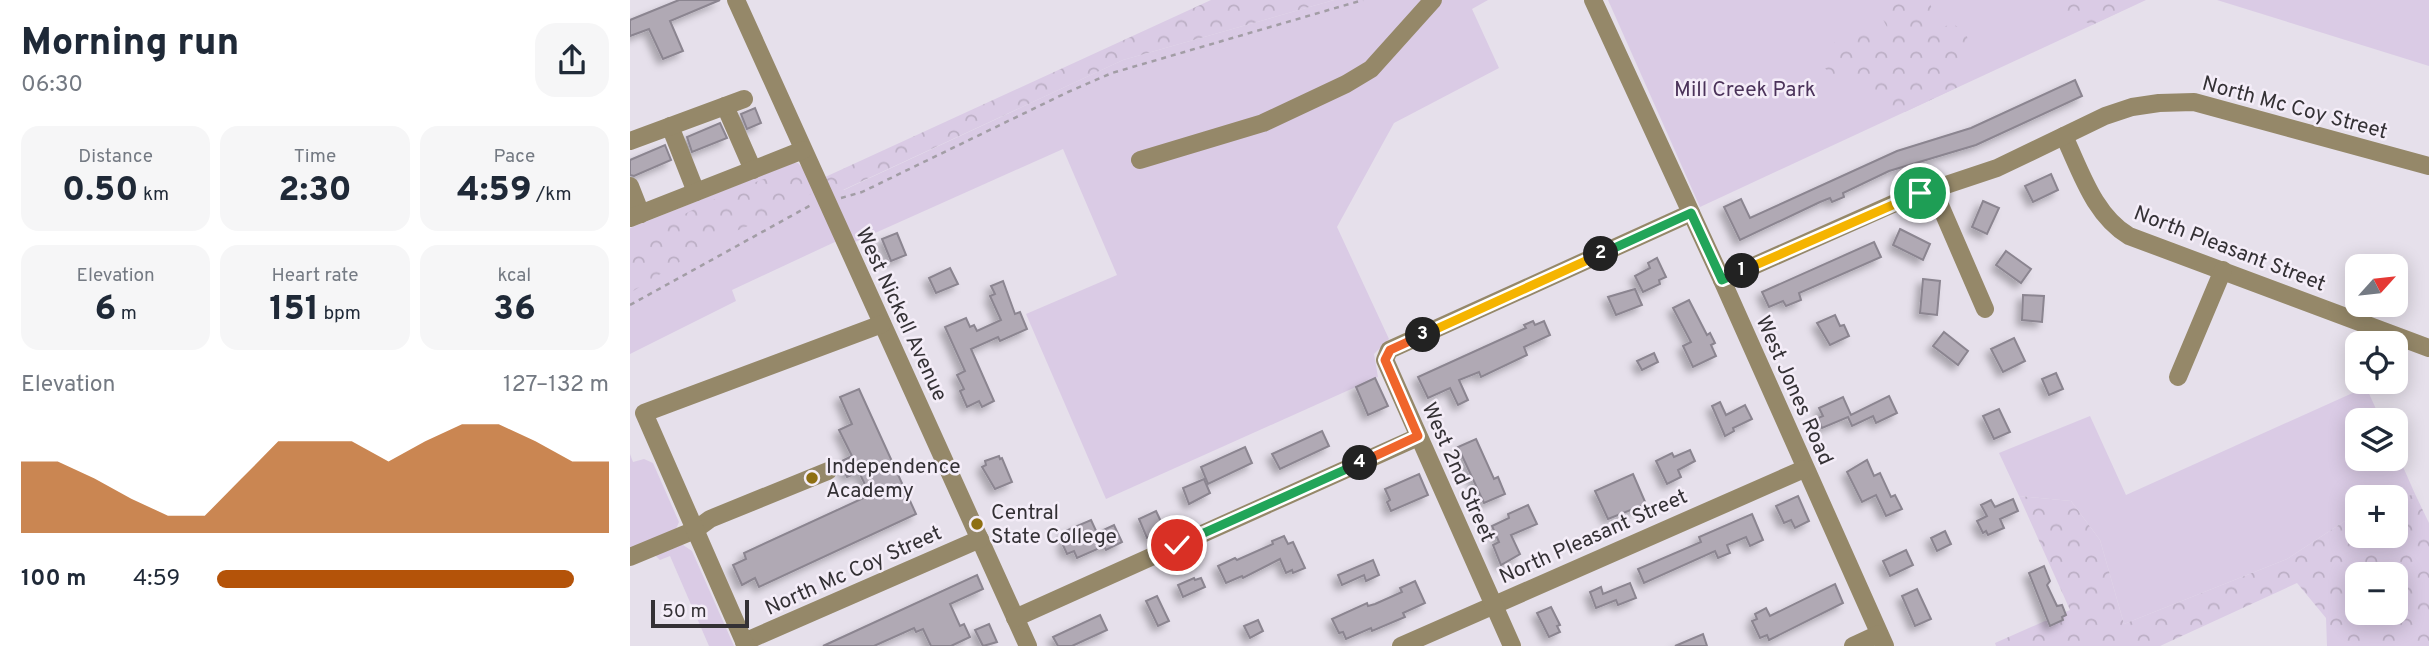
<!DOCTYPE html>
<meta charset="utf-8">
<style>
:root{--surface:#fff;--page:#f6f6f7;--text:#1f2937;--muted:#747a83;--accent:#b45309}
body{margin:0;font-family:Overpass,sans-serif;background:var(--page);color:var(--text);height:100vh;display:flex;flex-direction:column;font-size:26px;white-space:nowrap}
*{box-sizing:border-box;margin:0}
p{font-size:23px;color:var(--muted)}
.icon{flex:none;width:38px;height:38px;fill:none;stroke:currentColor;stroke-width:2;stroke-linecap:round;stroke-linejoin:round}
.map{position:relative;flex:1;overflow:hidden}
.sheet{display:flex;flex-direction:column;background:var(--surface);width:630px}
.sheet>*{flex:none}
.needle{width:46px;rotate:63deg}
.tools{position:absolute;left:1715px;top:254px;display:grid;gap:14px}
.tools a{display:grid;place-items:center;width:63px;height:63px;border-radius:14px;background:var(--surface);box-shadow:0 4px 18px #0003;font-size:35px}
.scale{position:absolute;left:21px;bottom:18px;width:98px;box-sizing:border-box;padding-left:7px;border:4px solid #343135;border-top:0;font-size:19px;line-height:24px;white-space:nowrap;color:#343135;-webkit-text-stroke:5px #f4edf8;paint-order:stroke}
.pin{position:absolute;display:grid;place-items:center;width:60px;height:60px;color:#fff;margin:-30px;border:4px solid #fff;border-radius:50%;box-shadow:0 2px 7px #0007}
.km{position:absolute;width:35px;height:35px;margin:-18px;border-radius:50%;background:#222;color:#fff;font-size:19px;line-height:35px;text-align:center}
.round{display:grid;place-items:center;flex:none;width:74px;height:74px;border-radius:21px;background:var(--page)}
.headline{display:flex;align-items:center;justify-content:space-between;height:119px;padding:0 21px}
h1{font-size:38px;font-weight:800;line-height:52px}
.figures{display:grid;grid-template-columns:repeat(3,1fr);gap:10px;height:119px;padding:7px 21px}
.figures div{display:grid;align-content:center;border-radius:18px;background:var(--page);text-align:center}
.figures b{font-size:35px;font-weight:800}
.figures small{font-size:19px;font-weight:400}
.figures p{font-size:19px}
.chart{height:196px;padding:14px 21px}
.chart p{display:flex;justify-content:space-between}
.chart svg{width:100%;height:126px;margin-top:7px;fill:var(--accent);opacity:.7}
ul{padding:0 21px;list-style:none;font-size:23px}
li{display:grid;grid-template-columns:112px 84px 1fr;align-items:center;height:52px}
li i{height:18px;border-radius:9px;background:var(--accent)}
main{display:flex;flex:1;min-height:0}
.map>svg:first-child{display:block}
.green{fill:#dacbe5}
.forest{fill:url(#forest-crowns);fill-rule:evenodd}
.building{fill:#b0a9b4;stroke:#8b8590;stroke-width:2;filter:url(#shadow)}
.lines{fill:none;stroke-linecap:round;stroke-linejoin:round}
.path{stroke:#a29da5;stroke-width:2.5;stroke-dasharray:5 5;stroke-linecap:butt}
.minor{stroke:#958869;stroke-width:18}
.split-1-casing{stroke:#fff;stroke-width:14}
.split-2-casing{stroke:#fff;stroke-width:14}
.split-3-casing{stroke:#fff;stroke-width:14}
.split-4-casing{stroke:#fff;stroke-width:14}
.split-5-casing{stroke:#fff;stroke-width:14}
.split-1{stroke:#f5b400;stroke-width:9}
.split-2{stroke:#22a559;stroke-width:9}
.split-3{stroke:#f5b400;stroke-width:9}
.split-4{stroke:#f0652b;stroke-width:9}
.split-5{stroke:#22a559;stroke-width:9}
.poi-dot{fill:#8e6f13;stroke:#f4edf8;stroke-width:2.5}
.labels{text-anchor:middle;stroke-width:5;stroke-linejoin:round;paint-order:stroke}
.park-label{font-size:21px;fill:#4b335a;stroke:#f4edf8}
.street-label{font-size:21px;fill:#343135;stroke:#f4edf8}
.poi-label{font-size:21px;fill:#343135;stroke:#f4edf8;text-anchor:start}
</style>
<main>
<section class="sheet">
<div class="headline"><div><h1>Morning run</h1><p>06:30</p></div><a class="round"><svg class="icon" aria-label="share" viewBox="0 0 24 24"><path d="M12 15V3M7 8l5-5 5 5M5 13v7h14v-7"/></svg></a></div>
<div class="figures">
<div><p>Distance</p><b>0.50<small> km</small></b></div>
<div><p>Time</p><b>2:30</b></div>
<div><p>Pace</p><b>4:59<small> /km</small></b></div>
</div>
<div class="figures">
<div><p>Elevation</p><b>6<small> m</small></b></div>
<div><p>Heart rate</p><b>151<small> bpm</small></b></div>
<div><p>kcal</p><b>36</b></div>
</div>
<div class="chart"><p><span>Elevation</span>127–132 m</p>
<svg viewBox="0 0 160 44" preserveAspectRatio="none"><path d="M0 44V19L10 19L20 25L30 32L40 38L50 38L60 25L70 12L80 12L90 12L100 19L110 12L120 6L130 6L140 12L150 19L160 19V44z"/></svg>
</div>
<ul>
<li><b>100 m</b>4:59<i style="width:91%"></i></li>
</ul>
</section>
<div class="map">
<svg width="1799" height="646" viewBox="0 0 1799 646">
<defs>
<pattern id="forest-crowns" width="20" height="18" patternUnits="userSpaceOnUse" patternTransform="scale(1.75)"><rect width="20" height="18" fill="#dacbe5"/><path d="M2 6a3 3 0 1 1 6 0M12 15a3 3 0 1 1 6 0" fill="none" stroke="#bcafc5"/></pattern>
<filter id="shadow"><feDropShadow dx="-5" dy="5" stdDeviation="3.5" flood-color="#0004"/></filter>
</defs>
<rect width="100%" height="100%" fill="#e6e0eb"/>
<g class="green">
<path d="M 704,0 L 858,0 L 842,9 L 869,68 L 764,123 L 707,227 L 759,339 L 744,354 L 748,377 L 476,499 L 396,314 L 487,275 L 433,149 L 225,242 L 193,178 L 214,190 L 493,60 Z"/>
<path d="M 978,0 L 1516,0 L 1070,207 Z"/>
<path d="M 1587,0 L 1799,0 L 1799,66 Z"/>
<path d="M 163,163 L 168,163 L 173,168 L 207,241 L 102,290 L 106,301 L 0,354 L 0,228 Z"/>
<path d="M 1736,387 L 1751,420 L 1727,420 L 1727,458 L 1766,458 L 1766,451 L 1785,494 L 1766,499 L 1766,497 L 1727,497 L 1727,513 L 1657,559 L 1494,624 L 1470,540 L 1441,501 L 1389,496 L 1369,453 L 1460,416 L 1496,495 Z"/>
<path d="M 0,454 L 3,462 L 14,459 L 23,463 L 49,522 L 46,529 L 0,549 Z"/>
<path d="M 50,543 L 62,551 L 104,646 L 79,646 L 40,556 L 30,560 L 25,555 Z"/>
</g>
<g class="forest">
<path d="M 581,0 L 704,0 L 493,60 L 213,190 L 193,178 Z"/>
<path d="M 1257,0 L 1300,0 L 1305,29 L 1323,24 L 1336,32 L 1341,53 L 1330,71 L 1328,87 L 1275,112 L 1246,104 L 1226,83 L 1209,79 L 1193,67 C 1197,32 1229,31 1258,29 L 1249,12 Z"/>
<path d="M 1412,0 L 1504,0 L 1506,4 L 1462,25 Z"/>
<path d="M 162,168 C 174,172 178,183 181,194 L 143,215 L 83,241 L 0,293 L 0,248 C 50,211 105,190 162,168 Z"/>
<path d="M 1785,494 L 1799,523 L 1799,646 L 1697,646 L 1696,618 L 1667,583 L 1530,646 L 1366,646 L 1365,643 L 1440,610 L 1389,496 L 1441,501 L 1470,540 L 1494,624 L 1657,559 L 1727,513 L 1727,536 L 1766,536 L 1766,499 ZM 1727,574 L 1766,574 L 1766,612 L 1727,612 Z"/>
</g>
<g class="building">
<path d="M 49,0 L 90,0 L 40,21 L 53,51 L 33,59 L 19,29 L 0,36 L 0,20 Z"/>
<path d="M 1445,80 L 1452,96 L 1346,145 L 1259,171 L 1213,193 L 1214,197 L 1202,202 L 1200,198 L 1190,202 L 1110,240 L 1094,207 L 1111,199 L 1120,218 L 1267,151 L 1341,128 Z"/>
<path d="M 125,108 L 131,123 L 117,129 L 111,114 Z"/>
<path d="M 90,123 L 97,138 L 62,152 L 57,137 Z"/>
<path d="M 35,145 L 41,160 L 4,176 L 0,175 L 0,160 Z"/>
<path d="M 1421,174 L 1428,190 L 1403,202 L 1395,186 Z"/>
<path d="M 1353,201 L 1369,208 L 1357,234 L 1342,227 Z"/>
<path d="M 1270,229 L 1300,244 L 1293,260 L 1263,245 Z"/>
<path d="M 267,233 L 276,255 L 261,261 L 252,239 Z"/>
<path d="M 1244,242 L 1251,257 L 1169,293 L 1171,300 L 1156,306 L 1153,301 L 1139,307 L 1132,292 Z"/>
<path d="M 1376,251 L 1401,269 L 1391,283 L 1366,265 Z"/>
<path d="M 1027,258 L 1036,277 L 1029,280 L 1030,284 L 1013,292 L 1005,276 L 1020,268 L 1018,263 Z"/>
<path d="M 320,268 L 328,284 L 306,293 L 299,278 Z"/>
<path d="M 1293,279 L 1310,281 L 1307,315 L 1290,313 Z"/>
<path d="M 373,281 L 385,314 L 390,312 L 397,329 L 370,341 L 368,337 L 341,349 L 364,401 L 352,407 L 349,401 L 337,407 L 330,391 L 334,389 L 327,375 L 335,371 L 315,327 L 336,318 L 340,327 L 344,325 L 347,331 L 371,320 L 360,296 L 365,294 L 361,286 Z"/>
<path d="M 1005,289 L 1012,305 L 986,315 L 978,297 Z"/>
<path d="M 1393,295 L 1414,296 L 1412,322 L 1392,320 Z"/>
<path d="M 1059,300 L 1077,335 L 1080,333 L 1085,343 L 1081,345 L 1086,356 L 1063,367 L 1053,346 L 1061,342 L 1043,308 Z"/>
<path d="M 1205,315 L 1210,326 L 1214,325 L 1219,336 L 1200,345 L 1187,323 Z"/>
<path d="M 903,321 L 905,325 L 914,321 L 920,335 L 894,347 L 897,355 L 851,377 L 849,372 L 829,380 L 838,400 L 828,405 L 820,388 L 798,398 L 788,377 L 896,328 L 894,325 Z"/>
<path d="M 1314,332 L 1338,351 L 1328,365 L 1303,346 Z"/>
<path d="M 1384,338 L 1395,361 L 1373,372 L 1361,349 Z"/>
<path d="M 1024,353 L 1028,362 L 1012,370 L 1007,361 Z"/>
<path d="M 1426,373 L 1433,389 L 1419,395 L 1412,379 Z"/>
<path d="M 745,378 L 758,406 L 738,415 L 726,387 Z"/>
<path d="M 229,389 L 286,514 L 129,587 L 125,578 L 112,585 L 103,565 L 116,559 L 114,553 L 240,495 L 229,472 L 217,477 L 210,462 L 222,456 L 209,430 L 222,424 L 210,397 Z"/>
<path d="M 1259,396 L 1267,413 L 1246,423 L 1243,416 L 1222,426 L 1218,417 L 1192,428 L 1188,418 L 1193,416 L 1189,408 L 1213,397 L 1221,415 Z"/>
<path d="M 1090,402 L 1096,415 L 1115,405 L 1122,419 L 1103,428 L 1104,431 L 1095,436 L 1082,406 Z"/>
<path d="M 1369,409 L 1380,432 L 1364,439 L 1353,416 Z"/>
<path d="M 692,431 L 699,446 L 650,469 L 642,454 Z"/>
<path d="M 846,439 L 864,479 L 868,477 L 875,494 L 854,503 L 828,447 Z"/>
<path d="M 615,447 L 622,463 L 578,484 L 571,467 Z"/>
<path d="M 1060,450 L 1065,461 L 1048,470 L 1051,477 L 1037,484 L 1026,461 L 1042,453 L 1044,457 Z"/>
<path d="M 369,456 L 370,459 L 372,458 L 382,482 L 365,489 L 352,467 L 356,465 L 355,461 Z"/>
<path d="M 1237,460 L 1244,476 L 1250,473 L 1261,497 L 1265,495 L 1272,509 L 1256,516 L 1246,495 L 1232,502 L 1217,472 Z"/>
<path d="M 789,474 L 798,495 L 761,511 L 757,502 L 760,500 L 755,489 Z"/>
<path d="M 1003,474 L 1016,504 L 978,519 L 965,491 Z"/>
<path d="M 574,479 L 580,493 L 559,504 L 553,488 Z"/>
<path d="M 1168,496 L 1179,521 L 1165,528 L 1161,520 L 1154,523 L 1146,506 Z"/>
<path d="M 1383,499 L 1388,511 L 1370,519 L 1374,528 L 1358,535 L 1356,531 L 1353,533 L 1347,521 L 1357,516 L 1351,505 L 1361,500 L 1365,507 Z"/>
<path d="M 898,505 L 907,524 L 881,535 L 890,554 L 871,565 L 863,545 L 869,542 L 862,526 L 879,518 L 878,514 Z"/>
<path d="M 526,511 L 535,530 L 517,538 L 509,519 Z"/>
<path d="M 1122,514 L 1133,540 L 1120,546 L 1116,537 L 1097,545 L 1100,553 L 1088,558 L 1085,551 L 1014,583 L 1008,569 L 1071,542 L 1069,537 Z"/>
<path d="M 461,520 L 467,533 L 484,525 L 492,542 L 476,550 L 474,546 L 447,558 L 444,551 L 437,554 L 432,543 L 436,541 L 433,532 Z"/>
<path d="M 1315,531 L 1321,544 L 1307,551 L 1301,538 Z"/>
<path d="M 654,536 L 658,544 L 663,542 L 675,568 L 663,573 L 662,570 L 656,573 L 650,559 L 613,578 L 612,576 L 596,583 L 588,566 L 605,558 L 607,560 L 643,544 L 642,541 Z"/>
<path d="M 1276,550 L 1283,565 L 1260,576 L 1253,561 Z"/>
<path d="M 743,560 L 749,575 L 736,581 L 734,575 L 712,585 L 708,575 Z"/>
<path d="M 1414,566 L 1420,581 L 1417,585 L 1427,606 L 1432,605 L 1436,615 L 1432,617 L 1433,620 L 1420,626 L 1399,573 Z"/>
<path d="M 347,575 L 353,589 L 320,604 L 330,626 L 334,624 L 340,637 L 321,646 L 301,646 L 293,629 L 286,632 L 284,628 L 244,646 L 193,646 Z"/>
<path d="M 564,578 L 565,580 L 571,578 L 575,587 L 553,597 L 548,585 Z"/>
<path d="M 785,581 L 795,603 L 773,613 L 775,617 L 742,631 L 741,628 L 716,639 L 713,632 L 709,633 L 702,619 L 737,603 L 738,606 L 745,604 L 772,592 L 770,588 Z"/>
<path d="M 1000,583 L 1006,598 L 988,605 L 986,600 L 966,608 L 960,592 L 971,587 L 973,594 Z"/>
<path d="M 1205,584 L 1213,603 L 1139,640 L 1137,635 L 1130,638 L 1122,621 L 1127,619 L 1125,614 L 1136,608 L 1140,616 Z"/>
<path d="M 1287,589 L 1301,619 L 1285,626 L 1272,596 Z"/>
<path d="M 527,596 L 539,621 L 528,626 L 516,601 Z"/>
<path d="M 921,607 L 930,625 L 927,626 L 930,632 L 919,637 L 907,613 Z"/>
<path d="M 470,615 L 477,630 L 442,646 L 428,646 L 423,637 Z"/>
<path d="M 628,620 L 633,631 L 620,638 L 614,626 Z"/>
<path d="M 359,624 L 367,642 L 353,646 L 345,630 Z"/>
<path d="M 1073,634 L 1077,646 L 1045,646 Z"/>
</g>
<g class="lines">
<g class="path">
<path d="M 211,198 L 232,192 L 438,92 L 482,73 L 733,0"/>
<path d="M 0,305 L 181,205"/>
</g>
<g class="minor">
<path d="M 106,0 L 398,646"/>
<path d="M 963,0 L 1092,280 L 1255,646"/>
<path d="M 95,106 L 123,170"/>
<path d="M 40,126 L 66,192"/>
<path d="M 1434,136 C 1451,172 1464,215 1499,236 L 1799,348"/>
<path d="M 0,141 L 114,99"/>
<path d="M 510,160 L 633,123 L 716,84 L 741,69 L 803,0"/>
<path d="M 0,186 L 11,214"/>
<path d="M 1303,189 L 1355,309"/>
<path d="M 0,218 L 173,150"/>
<path d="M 1092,280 L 1274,199 L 1367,168 L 1475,116 L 1502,107 L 1529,103 L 1564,102 L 1799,166"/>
<path d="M 1548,377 L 1593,270"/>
<path d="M 0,557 L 65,530 L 80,519 L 198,471"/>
<path d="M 385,618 L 788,437"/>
<path d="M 114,642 L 350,539"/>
<path d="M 116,646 L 14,413 L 252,324"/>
<path d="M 771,646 L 1174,469"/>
<path d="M 882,646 L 755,360 L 759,350 L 1061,213"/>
<path d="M 1223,646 L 1249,634"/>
</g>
</g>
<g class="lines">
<defs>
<path id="split-1" d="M 1112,271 L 1290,193"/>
<path id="split-2" d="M 971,254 L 1061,213 L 1092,280 L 1112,271"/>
<path id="split-3" d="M 793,335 L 971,254"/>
<path id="split-4" d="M 730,463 L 788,436 L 755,360 L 760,350 L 793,335"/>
<path id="split-5" d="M 547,545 L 730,463"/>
</defs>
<use href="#split-1" class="split-1-casing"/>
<use href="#split-2" class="split-2-casing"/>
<use href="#split-3" class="split-3-casing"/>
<use href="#split-4" class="split-4-casing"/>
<use href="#split-5" class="split-5-casing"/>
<use href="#split-1" class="split-1"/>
<use href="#split-2" class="split-2"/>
<use href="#split-3" class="split-3"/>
<use href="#split-4" class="split-4"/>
<use href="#split-5" class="split-5"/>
</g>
<g class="poi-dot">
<circle cx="182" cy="478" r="7"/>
<circle cx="347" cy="524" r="7"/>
</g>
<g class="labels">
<g class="park-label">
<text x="1115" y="96">Mill Creek Park</text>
</g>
<g class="street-label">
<text transform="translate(1665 107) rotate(15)" y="7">North Mc Coy Street</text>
<text transform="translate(1600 248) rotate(21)" y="7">North Pleasant Street</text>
<text transform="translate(272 314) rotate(65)" y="7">West Nickell Avenue</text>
<text transform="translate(1165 390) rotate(66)" y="7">West Jones Road</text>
<text transform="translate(829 472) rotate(66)" y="7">West 2nd Street</text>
<text transform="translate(963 536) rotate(-24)" y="7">North Pleasant Street</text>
<text transform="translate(223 570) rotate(-24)" y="7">North Mc Coy Street</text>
</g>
<g class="poi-label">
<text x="196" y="473">Independence<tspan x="196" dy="24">Academy</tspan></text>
<text x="361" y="519">Central<tspan x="361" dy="24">State College</tspan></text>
</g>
</g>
</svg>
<div class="tools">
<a><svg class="needle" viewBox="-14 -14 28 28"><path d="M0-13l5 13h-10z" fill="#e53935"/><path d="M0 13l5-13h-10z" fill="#747a83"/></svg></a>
<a><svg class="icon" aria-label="locate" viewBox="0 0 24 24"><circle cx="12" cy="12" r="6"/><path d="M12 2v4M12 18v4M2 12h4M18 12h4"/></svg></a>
<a><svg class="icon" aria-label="layers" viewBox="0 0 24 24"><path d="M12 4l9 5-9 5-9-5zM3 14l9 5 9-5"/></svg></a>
<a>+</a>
<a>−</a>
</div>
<div class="scale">50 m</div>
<div class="pin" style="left:1290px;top:193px;background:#1e9e55"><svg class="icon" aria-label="arrive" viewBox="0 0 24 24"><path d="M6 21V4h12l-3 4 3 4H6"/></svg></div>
<div class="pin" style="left:547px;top:545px;background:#d93025"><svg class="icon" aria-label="check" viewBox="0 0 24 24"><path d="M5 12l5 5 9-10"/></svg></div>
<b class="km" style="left:1112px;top:271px">1</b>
<b class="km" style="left:971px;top:254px">2</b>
<b class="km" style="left:793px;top:335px">3</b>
<b class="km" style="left:730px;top:463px">4</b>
</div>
</main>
